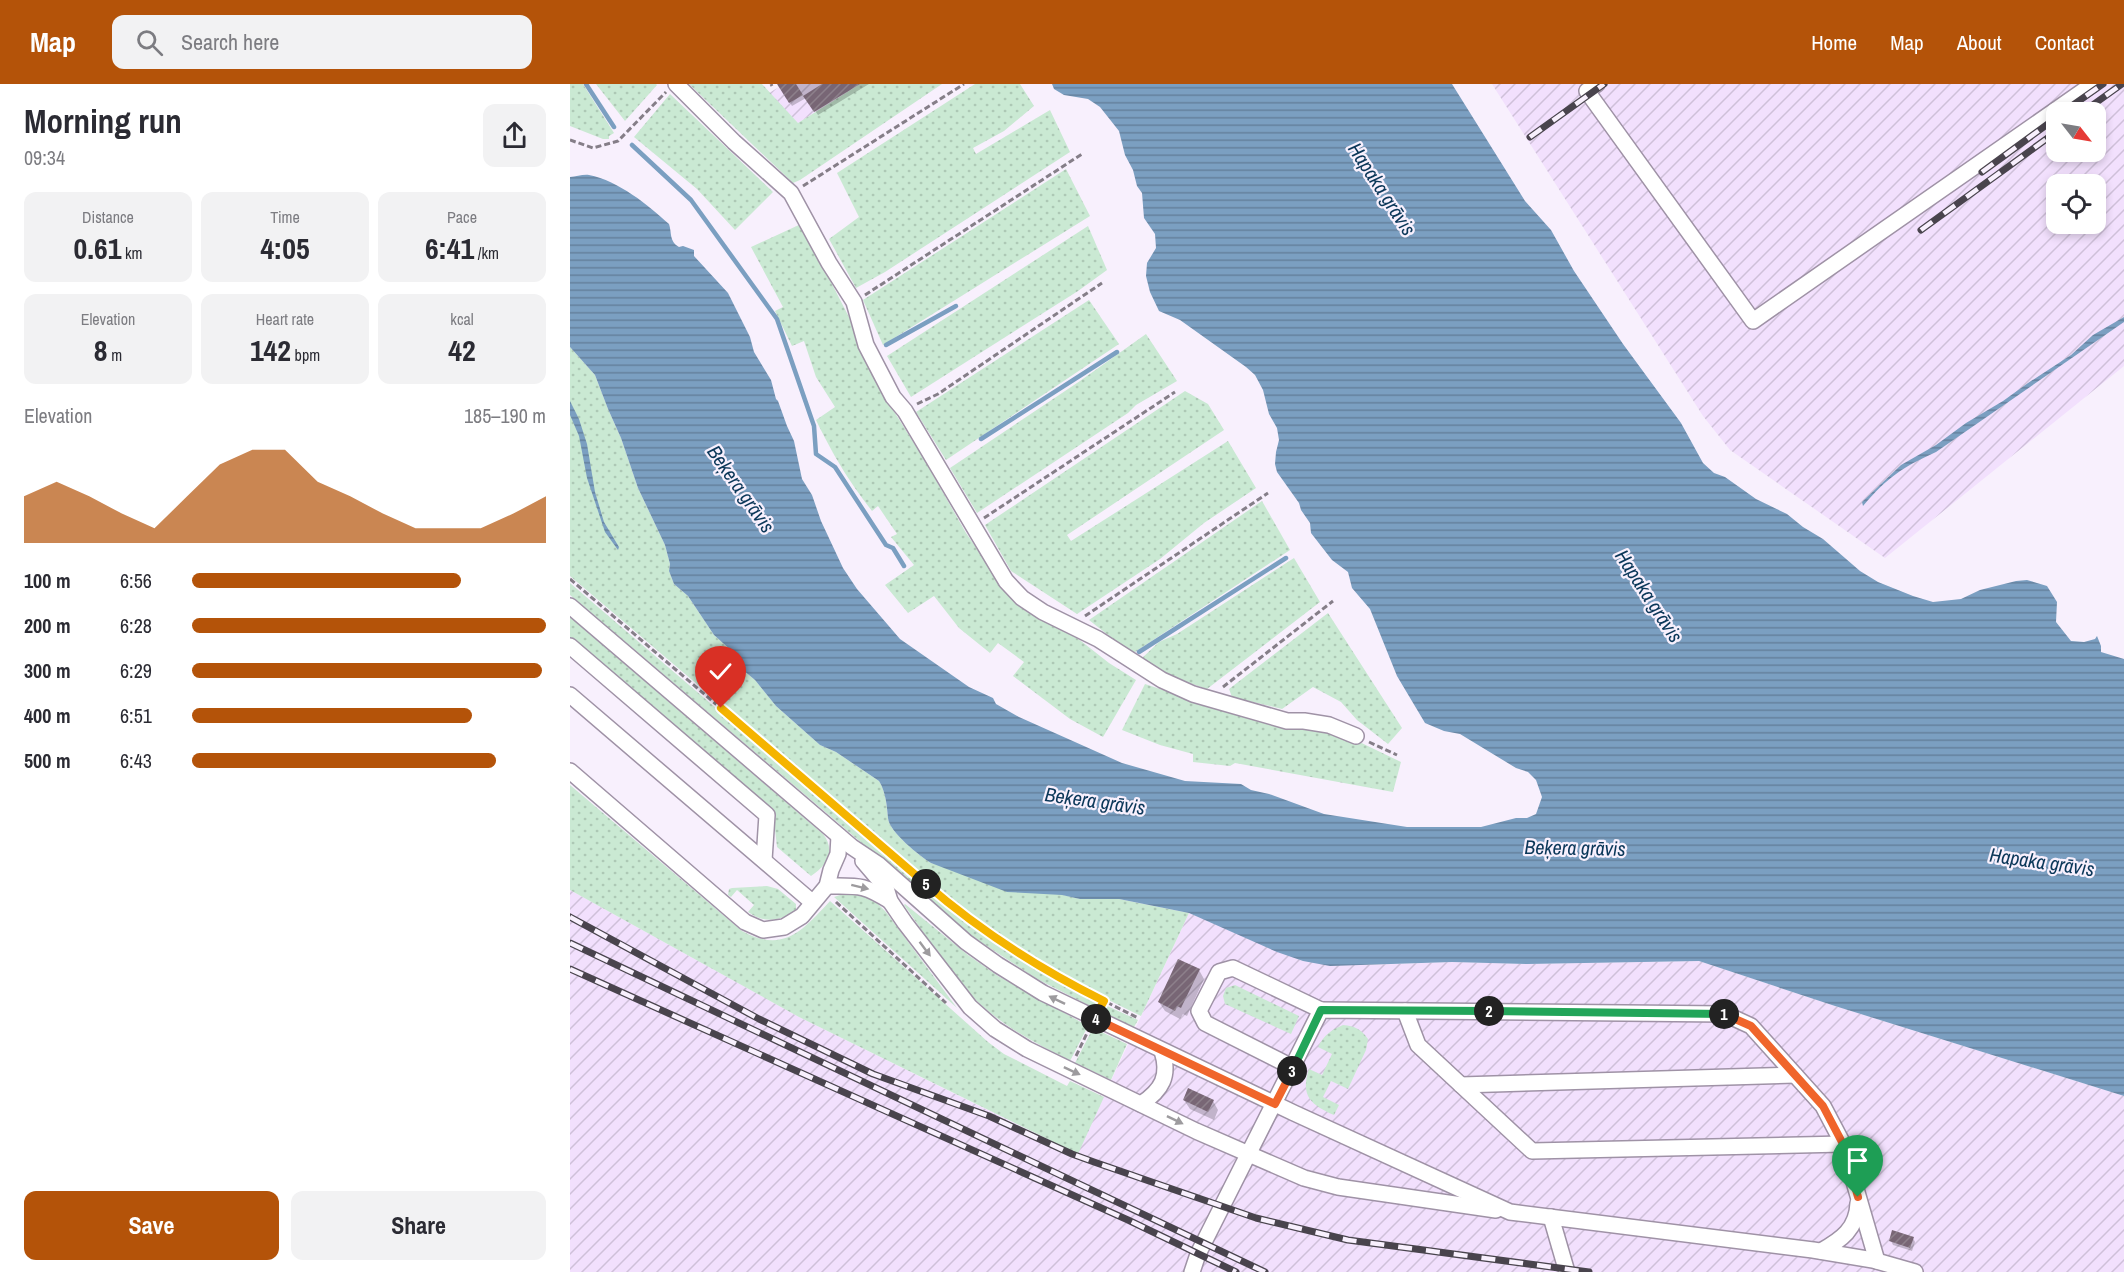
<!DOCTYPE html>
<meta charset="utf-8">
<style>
:root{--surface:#fff;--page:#f2f2f3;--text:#2b2b33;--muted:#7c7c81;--accent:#b45309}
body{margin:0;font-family:"Archivo Narrow",sans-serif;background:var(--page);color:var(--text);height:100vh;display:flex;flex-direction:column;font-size:22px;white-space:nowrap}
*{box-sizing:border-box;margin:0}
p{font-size:20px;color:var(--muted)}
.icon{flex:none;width:33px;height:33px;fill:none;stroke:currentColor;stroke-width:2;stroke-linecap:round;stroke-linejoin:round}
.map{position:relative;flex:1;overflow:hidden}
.panel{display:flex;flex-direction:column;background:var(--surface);width:570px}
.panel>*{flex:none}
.needle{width:39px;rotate:121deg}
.fabs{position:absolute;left:1476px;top:18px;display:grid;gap:12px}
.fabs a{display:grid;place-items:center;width:60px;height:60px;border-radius:12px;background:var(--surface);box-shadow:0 3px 9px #0003;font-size:30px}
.pin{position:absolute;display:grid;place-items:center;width:51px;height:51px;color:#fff;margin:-62px -26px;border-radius:50% 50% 50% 0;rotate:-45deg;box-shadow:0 0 6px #0007}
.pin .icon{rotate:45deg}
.km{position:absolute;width:30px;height:30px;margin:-15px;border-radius:50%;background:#222;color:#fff;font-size:16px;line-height:30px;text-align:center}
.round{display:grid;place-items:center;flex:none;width:63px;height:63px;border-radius:12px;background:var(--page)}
.head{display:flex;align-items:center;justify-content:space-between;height:102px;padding:0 24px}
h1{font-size:33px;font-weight:800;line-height:45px}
.figures{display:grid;grid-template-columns:repeat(3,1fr);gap:9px;height:102px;padding:6px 24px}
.figures div{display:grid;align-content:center;border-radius:12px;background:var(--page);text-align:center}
.figures b{font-size:30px;font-weight:800}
.figures small{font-size:16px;font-weight:400}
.figures p{font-size:16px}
.chart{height:168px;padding:12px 24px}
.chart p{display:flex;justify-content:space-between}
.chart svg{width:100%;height:108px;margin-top:6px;fill:var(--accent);opacity:.7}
.action{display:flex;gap:12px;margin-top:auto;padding:12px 24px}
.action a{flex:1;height:69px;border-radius:12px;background:var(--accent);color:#fff;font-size:24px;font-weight:800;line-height:69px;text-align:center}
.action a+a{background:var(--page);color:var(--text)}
ul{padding:0 24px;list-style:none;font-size:20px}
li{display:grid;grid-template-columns:96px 72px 1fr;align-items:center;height:45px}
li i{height:15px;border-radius:8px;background:var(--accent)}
header{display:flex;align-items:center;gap:36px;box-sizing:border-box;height:84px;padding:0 30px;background:var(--accent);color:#fff}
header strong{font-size:28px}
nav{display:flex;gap:33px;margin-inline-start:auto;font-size:21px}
.search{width:420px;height:54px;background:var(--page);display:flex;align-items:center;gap:15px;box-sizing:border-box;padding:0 21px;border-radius:12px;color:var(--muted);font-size:22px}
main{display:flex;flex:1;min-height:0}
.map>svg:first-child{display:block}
.industrial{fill:url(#industrial-furrows);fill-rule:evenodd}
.grass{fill:url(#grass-dots)}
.water{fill:url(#water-rules)}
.shadow{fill:#0003}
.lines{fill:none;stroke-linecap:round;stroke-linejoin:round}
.stream{stroke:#7b9fc1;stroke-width:4.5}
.building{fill:url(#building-hatch)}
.minor-casing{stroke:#9f92a6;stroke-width:18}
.path{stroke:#857e88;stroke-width:3;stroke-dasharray:6 3;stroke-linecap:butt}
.minor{stroke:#fff;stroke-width:15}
.rail-casing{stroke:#49444d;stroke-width:7}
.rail{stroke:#f8f0fd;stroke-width:4.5;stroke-dasharray:14;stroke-linecap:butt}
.oneway{fill:#9d9b9e}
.split-1-casing{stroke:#fff;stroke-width:12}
.split-2-casing{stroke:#fff;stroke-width:12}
.split-3-casing{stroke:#fff;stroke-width:12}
.split-4-casing{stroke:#fff;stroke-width:12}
.split-5-casing{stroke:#fff;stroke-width:12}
.split-6-casing{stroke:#fff;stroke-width:12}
.split-1{stroke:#f0652b;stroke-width:8}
.split-2{stroke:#22a559;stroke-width:8}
.split-3{stroke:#22a559;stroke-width:8}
.split-4{stroke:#f0652b;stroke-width:8}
.split-5{stroke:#f5b400;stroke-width:8}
.split-6{stroke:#f5b400;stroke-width:8}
.labels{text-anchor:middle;stroke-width:4.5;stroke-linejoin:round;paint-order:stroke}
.water-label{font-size:20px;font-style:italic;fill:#0b3759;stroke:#f8f0fd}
</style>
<header>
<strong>Map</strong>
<div class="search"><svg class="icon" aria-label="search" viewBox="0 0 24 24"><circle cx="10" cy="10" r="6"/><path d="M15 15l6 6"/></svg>Search here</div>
<nav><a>Home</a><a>Map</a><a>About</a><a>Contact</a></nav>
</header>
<main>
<section class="panel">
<div class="head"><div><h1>Morning run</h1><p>09:34</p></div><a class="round"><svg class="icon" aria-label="share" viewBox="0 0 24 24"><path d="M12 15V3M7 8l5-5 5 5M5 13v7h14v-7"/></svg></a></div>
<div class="figures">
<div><p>Distance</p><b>0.61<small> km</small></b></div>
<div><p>Time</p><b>4:05</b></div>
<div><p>Pace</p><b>6:41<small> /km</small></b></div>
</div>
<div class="figures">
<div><p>Elevation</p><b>8<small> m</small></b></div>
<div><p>Heart rate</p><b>142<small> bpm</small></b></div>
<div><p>kcal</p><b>42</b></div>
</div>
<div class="chart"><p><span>Elevation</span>185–190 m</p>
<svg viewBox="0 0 160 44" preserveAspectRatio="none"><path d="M0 44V25L10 19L20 25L30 32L40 38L50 25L60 12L70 6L80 6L90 19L100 25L110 32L120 38L130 38L140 38L150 32L160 25V44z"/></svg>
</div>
<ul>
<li><b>100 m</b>6:56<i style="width:76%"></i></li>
<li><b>200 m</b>6:28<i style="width:100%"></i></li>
<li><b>300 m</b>6:29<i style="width:99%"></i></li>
<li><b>400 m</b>6:51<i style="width:79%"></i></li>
<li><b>500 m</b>6:43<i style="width:86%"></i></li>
</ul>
<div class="action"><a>Save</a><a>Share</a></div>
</section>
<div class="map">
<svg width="1554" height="1188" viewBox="0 0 1554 1188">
<defs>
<pattern id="industrial-furrows" width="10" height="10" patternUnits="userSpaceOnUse" patternTransform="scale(1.5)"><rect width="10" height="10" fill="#f2e0fd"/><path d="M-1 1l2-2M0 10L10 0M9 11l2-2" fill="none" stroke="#cfc0d9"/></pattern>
<pattern id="grass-dots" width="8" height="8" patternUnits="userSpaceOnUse" patternTransform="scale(1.5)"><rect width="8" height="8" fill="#cae9d3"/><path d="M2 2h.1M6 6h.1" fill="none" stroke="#adc8b5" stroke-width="1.8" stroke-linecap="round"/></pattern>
<pattern id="water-rules" width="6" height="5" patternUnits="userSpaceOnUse" patternTransform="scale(1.5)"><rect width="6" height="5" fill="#7b9fc1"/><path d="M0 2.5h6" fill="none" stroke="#65819d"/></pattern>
<pattern id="building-hatch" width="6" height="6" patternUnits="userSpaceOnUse" patternTransform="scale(1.5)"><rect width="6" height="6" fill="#786675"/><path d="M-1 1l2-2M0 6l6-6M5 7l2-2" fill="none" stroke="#8d808b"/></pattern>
</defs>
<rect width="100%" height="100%" fill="#f8f0fd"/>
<g class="industrial">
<path d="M 207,0 L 290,0 L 228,39 L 199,9 L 209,3 Z"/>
<path d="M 922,0 L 1554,0 L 1554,282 L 1315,474 L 1160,366 L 1133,332 ZM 1486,28 L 1526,28 L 1526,68 L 1486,68 ZM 1486,100 L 1526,100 L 1526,140 L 1486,140 Z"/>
<path d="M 0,806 L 229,933 L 507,1070 L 619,829 L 733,877 L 797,881 L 882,878 L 957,880 L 1129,877 L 1265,922 L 1554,1012 L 1554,1188 L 0,1188 Z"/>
</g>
<g class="grass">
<path d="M 0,0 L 13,0 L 44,49 L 39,52 L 39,55 L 33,55 L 0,42 Z"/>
<path d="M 26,0 L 86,0 L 87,1 L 55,37 Z"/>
<path d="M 119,0 L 192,0 L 228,39 L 290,0 L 372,0 L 230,96 L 223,99 Z"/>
<path d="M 405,0 L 450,0 L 464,22 L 434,47 L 403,64 L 406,70 L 480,26 L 500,68 L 315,188 L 286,204 L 259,155 L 289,133 L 267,89 Z"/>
<path d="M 100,10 L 203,108 L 165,146 L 127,105 L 64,53 Z"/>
<path d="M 496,85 L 520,132 L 313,261 L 293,216 Z"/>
<path d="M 231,140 L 280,235 L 295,267 L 308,302 L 354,375 L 396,449 L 433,502 L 484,540 L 511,557 L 539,579 L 566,596 L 533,653 L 500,635 L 443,592 L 454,578 L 428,559 L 420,569 L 389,544 L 364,512 L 338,529 L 315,501 L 344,481 L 321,453 L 327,450 L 308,422 L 302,427 C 278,396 263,371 246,336 L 265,323 L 246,293 L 234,257 L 222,262 L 205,227 L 213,223 L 181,163 Z"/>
<path d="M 518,142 L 537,186 L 508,207 L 341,313 L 317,272 Z"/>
<path d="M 519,216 L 549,260 L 376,376 L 346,328 Z"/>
<path d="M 576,250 L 607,297 L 566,321 L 558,329 L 407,429 L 380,384 L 510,297 Z"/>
<path d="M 0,263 L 25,291 L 38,325 L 51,354 L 68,404 L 95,461 L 100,480 L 99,487 L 104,500 L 118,512 L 144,551 L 164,569 L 167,581 L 185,596 L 206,622 L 250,661 L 266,668 L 309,697 C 316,708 317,723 318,734 C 319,748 350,772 361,779 L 510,815 L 549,815 L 619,829 L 571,932 C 504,900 450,869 391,825 L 0,492 Z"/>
<path d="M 615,307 L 638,320 L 654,346 L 497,451 L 501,457 L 658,357 L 686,404 L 634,439 L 590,475 L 507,530 L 441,487 L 415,441 Z"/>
<path d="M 692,417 L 720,466 L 562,570 L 519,536 Z"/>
<path d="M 724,474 L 750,518 L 637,605 L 599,592 L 571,575 L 589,558 L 607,550 Z"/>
<path d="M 0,499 L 365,812 C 417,853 470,889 529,918 L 526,925 L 467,895 L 400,851 L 0,511 Z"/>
<path d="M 758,529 L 832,644 L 818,660 L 787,636 L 771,618 L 743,603 L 712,625 L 662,613 L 659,605 Z"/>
<path d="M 0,533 L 253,750 C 266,766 257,782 241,792 L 207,763 L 203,727 L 0,554 Z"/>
<path d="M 575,600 L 638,621 L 777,652 L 831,678 L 823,708 L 665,679 L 660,682 L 623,678 L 623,670 L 590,661 L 552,646 Z"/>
<path d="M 0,701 L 172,847 C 214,870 233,846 260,817 L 418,958 L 434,970 L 497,1002 L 500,997 L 534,1013 L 508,1070 L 229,933 L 0,806 Z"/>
<path d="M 197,802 L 208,805 L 226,820 L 226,826 C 211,837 195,840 178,828 L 184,821 L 167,806 L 161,813 L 158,811 L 159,805 L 162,804 Z"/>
<path d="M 279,808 L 304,816 L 316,828 L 387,924 L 264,813 Z"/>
<path d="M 335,820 L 398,871 L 428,892 L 518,942 L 500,977 C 468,960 437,945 410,920 C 380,893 358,854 334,821 Z"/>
<path d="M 665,901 L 729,932 L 721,950 L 655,920 L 653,912 L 656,904 Z"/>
<path d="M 535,921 L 568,936 L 564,943 L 531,928 Z"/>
<path d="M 773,941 C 785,942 791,945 798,955 L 796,966 L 778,1005 L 761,997 L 753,1013 L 769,1021 L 764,1031 C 741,1021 730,1012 739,985 L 752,991 L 762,970 L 748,963 C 754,951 761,946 773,941 Z"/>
<path d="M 523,944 L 557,960 L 541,996 L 505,979 Z"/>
</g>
<g class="water">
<path d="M 482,0 L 882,0 L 955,117 L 981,146 L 1004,187 L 1053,260 L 1111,339 L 1133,379 L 1144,389 L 1155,393 L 1186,415 L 1217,430 L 1233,443 L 1253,455 L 1290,487 L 1308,498 L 1343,512 L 1363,518 L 1391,515 L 1410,506 L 1446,497 L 1457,496 L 1477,502 L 1487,518 L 1486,538 L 1501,557 L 1514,558 L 1525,555 L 1527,552 L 1531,562 L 1531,568 L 1554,575 L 1554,1012 L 1265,922 L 1129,877 L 957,880 L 882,878 L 760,882 L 733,877 L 707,868 L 619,829 L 549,815 L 510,815 L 492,811 L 437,808 L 361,779 C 350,772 319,748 318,734 C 317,723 316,708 309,697 L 266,668 L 250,661 L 206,622 L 185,596 L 167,581 L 164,569 L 144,551 L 118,512 L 104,500 L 99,487 L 100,480 L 95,461 L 68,404 L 51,354 L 38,325 L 25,291 L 0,263 L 0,93 C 6,93 13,90 19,91 C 49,97 78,121 99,140 C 102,149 99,157 109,163 L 113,162 L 124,166 L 124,172 L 158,209 L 180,253 L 184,268 L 201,296 L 206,315 L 208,317 L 217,342 L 224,357 L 232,395 L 242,411 L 251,437 L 273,484 L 287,505 L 330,555 L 399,603 L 423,614 L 426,620 L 449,633 L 552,679 L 615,697 L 671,700 L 681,706 L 699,710 L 754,730 L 837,743 L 911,743 L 946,734 L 957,734 L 966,730 L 972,713 L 966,696 L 958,688 L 946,684 L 890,650 L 874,647 L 855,639 L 827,592 L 800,525 L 782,504 L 778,488 L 762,476 L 741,449 L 740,439 L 731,426 L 729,419 L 707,388 L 705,380 L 706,368 L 709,356 L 707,344 L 699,330 L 693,306 L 685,291 L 676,283 L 610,236 L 589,227 L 580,208 L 576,192 L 577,179 L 586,164 L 585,150 L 574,134 L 572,109 L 567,102 L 563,86 L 555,71 L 549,47 L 530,23 L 518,15 L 494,11 L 484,5 Z"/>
<path d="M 1554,233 L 1554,238 L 1366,368 C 1331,384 1318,393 1293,422 L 1292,418 L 1331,381 L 1366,361 L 1396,339 L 1433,317 L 1458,299 L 1501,271 L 1523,251 Z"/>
<path d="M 0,317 L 9,335 L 17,360 L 25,408 L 34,438 L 49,463 L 48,466 L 35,448 L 17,394 L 9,352 L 0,331 Z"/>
</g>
<g class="shadow">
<path d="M 209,0 L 299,0 L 248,31 L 236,14 L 222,22 Z"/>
<path d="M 629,886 L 634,895 L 617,932 L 613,930 L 610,935 L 595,927 L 589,918 Z"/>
<path d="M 614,1016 L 643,1017 L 648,1026 L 644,1036 L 620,1025 Z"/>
<path d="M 1343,1154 L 1345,1158 L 1342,1167 L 1323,1161 L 1321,1157 Z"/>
</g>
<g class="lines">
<g class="stream">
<path d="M 16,0 L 44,43"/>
<path d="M 62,61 L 121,116 L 207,235 L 244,342 L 246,370 L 265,383 L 316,461 L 323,464 L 334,482"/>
<path d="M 316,261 L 386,222"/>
<path d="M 411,355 L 547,268"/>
<path d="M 569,568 L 716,474"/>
</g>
</g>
<g class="building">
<path d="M 207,0 L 226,0 L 233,11 L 219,19 Z"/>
<path d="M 252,0 L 290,0 L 244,28 L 233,12 Z"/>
<path d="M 608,875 L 630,885 L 611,924 L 607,922 L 605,927 L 588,918 Z"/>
<path d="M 618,1004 L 644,1016 L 638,1028 L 613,1016 Z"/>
<path d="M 1322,1146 L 1344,1153 L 1340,1164 L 1319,1157 Z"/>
</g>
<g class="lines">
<defs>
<g id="minor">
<path d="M 106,0 L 164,58 L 221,109 L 259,179 L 284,218 L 296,261 L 323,313 L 335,327 L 436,497 L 452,514 L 473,528 L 528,555 L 592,596 L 623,610 L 717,637 L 734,637 L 759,641 L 786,652"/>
<path d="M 1027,0 L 1017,7 L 1019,10 L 1183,237 L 1523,0"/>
<path d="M 0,522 L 282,763 L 309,781 L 396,858 L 428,881 L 473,909 L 724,1029 L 940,1128 L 1243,1166 L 1303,1176 L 1345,1188"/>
<path d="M 0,562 L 197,731 L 194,776"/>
<path d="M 0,611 L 242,818"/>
<path d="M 0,687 L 175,838 L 193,846 L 214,843 L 232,832 L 257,802 L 261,786 L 268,770 L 269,752"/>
<path d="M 293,777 L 316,804 L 320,817 L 335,839 L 400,923 L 425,945 L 457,965 L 626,1047 L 734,1094 L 768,1103 L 926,1126"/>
<path d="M 257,802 C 289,802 293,800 320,817"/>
<path d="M 835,927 L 848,961 L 962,1067 L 1273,1060"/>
<path d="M 724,984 L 635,939 L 629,927 L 649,888 L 663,884 L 751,926"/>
<path d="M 891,1001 L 1225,991"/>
<path d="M 571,1020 C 592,1006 600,992 592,967"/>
<path d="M 981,1133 L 997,1188"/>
<path d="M 1251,1167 C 1271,1156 1287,1145 1288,1119"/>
<path d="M 622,1188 L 628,1170 L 751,926 L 1155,930 L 1181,942 L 1253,1022 L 1273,1060 L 1307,1177"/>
</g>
</defs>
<use href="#minor" class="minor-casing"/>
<g class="path">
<path d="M 201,0 L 202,2"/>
<path d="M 0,56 L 23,64 L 48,57 L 96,8"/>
<path d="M 233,102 L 394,0"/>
<path d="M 295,211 L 512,70"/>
<path d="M 347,320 L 368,310 L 532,199"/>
<path d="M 414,434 L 605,308"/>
<path d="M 0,495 L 315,765"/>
<path d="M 515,532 L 698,409"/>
<path d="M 653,603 L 763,517"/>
<path d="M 799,658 L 827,671"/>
<path d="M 363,807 L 430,857 L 479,889 L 568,934"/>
<path d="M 266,818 L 376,919"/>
<path d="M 506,972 L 519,945"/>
</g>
<use href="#minor" class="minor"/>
<defs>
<g id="rail">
<path d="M 1493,28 L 1533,0"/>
<path d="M 1513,28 L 1552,0"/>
<path d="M 960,53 L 1034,0"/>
<path d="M 1412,88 L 1486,34"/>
<path d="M 1351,146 L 1486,48"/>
<path d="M 0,833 L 189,935 L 303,990 L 419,1032 L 502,1070 L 524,1078 L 686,1134 L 778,1156 L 1019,1188"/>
<path d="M 0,859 L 695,1188"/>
<path d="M 0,885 L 558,1136 L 666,1188"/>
</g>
</defs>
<use href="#rail" class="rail-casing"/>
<use href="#rail" class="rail"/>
</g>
<defs><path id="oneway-solid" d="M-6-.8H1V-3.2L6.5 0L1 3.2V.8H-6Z" transform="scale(1.5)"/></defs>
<g class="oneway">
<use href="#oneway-solid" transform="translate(290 803) rotate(14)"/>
<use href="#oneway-solid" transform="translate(355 865) rotate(53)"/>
<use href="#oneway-solid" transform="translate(487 916) rotate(-154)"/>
<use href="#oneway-solid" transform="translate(502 987) rotate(25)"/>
<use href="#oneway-solid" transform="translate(605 1036) rotate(26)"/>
</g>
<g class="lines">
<defs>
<path id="split-1" d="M 1154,930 L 1181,942 L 1253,1022 L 1273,1060 L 1288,1113"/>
<path id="split-2" d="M 919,927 L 1154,930"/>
<path id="split-3" d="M 722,987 L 751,926 L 919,927"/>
<path id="split-4" d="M 526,935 L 705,1020 L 722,987"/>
<path id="split-5" d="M 356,800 C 410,847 470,885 534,917 L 524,934 L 526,935"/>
<path id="split-6" d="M 151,624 L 356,800"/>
</defs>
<use href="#split-1" class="split-1-casing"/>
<use href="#split-2" class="split-2-casing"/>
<use href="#split-3" class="split-3-casing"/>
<use href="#split-4" class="split-4-casing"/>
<use href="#split-5" class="split-5-casing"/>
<use href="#split-6" class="split-6-casing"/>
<use href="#split-1" class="split-1"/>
<use href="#split-2" class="split-2"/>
<use href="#split-3" class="split-3"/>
<use href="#split-4" class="split-4"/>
<use href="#split-5" class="split-5"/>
<use href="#split-6" class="split-6"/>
</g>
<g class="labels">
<g class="water-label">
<text transform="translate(812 105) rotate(57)" y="7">Hapaka grāvis</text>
<text transform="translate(171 405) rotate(55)" y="7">Beķera grāvis</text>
<text transform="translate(1079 512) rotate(57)" y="7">Hapaka grāvis</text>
<text transform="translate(525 717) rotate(8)" y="7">Beķera grāvis</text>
<text transform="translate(1005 764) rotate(1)" y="7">Beķera grāvis</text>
<text transform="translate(1472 778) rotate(8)" y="7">Hapaka grāvis</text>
</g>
</g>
</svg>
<div class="fabs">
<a><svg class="needle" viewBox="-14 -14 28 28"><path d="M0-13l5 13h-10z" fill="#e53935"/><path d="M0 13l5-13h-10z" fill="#7c7c81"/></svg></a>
<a><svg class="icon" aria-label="locate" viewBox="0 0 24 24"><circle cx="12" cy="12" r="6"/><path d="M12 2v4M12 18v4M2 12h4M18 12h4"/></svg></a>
</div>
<div class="pin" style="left:1288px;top:1113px;background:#1e9e55"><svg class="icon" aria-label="arrive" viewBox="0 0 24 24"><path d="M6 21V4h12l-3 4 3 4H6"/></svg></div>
<div class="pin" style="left:151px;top:624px;background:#d93025"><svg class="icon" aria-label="check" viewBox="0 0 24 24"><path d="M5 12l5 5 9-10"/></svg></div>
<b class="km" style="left:1154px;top:930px">1</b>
<b class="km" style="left:919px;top:927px">2</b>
<b class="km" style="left:722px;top:987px">3</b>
<b class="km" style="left:526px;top:935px">4</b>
<b class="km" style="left:356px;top:800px">5</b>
</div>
</main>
